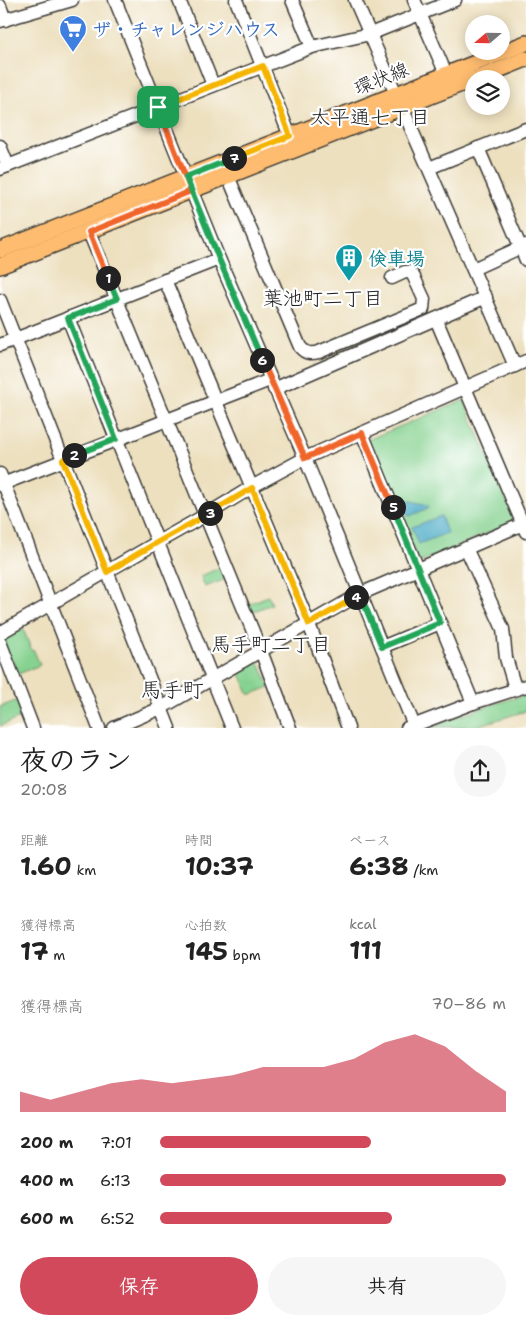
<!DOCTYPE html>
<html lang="ja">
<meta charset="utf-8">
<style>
:root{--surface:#fff;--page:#f6f6f6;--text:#222;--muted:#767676;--accent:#d1495b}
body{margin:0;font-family:"Shantell Sans","Klee One",sans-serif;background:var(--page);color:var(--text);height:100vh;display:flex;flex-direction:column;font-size:19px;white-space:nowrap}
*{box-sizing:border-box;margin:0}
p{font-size:16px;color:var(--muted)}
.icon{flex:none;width:28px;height:28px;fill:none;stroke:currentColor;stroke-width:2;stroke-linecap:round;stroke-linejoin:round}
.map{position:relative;height:728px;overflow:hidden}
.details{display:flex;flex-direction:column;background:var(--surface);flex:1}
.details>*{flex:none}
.needle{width:32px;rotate:250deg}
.fabs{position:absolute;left:465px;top:15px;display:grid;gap:10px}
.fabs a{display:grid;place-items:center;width:45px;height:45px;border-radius:50%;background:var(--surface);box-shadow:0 2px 12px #0003;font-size:25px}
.pin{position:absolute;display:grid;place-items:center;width:42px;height:42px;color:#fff;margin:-21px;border-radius:10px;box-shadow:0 2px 8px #0006}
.km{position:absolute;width:25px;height:25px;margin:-12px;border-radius:50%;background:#222;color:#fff;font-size:14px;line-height:25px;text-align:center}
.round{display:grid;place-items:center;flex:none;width:52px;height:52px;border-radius:26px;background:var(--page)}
.head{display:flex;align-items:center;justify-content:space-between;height:85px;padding:0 20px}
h1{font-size:28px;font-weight:700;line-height:38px}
.figures{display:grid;grid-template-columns:repeat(3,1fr);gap:8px;height:85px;padding:5px 20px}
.figures div{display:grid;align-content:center}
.figures b{font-size:25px;font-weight:700}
.figures small{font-size:14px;font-weight:400}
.figures p{font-size:14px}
.chart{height:140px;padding:10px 20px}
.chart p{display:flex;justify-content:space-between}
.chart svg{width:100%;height:90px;margin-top:5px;fill:var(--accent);opacity:.7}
.action{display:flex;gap:10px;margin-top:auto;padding:10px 20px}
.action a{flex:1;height:58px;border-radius:30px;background:var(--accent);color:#fff;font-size:20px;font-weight:700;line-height:58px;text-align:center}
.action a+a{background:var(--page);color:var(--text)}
ul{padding:0 20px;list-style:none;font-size:16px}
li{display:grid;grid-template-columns:80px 60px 1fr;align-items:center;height:38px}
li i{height:12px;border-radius:6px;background:var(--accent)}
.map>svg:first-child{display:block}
.green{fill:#86d290;stroke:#517756}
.water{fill:#46a9c5;stroke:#316270}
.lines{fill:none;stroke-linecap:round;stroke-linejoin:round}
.minor-casing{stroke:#3b3934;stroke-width:15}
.major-casing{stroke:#3b3934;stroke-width:18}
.minor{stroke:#fff;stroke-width:12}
.major{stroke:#febc70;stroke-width:15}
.split-1-casing{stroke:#fff;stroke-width:10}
.split-2-casing{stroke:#fff;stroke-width:10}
.split-3-casing{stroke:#fff;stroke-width:10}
.split-4-casing{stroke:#fff;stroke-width:10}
.split-5-casing{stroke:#fff;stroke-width:10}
.split-6-casing{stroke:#fff;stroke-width:10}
.split-7-casing{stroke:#fff;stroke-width:10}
.split-8-casing{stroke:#fff;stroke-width:10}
.split-1{stroke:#f0652b;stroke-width:6}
.split-2{stroke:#22a559;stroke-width:6}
.split-3{stroke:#f5b400;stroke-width:6}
.split-4{stroke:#f5b400;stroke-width:6}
.split-5{stroke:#22a559;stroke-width:6}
.split-6{stroke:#f0652b;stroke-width:6}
.split-7{stroke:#22a559;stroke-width:6}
.split-8{stroke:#f5b400;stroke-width:6}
.labels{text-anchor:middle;stroke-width:4.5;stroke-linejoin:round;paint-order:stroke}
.shop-label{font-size:19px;font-weight:bold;fill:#366cbe;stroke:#fff;text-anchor:start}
.street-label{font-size:19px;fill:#1c1c1c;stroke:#fff}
.culture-label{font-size:19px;font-weight:bold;fill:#0d838f;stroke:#fff;text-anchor:start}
.neighbourhood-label{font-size:20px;fill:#1c1c1c;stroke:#fff}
.quarter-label{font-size:21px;fill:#1c1c1c;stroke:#fff}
</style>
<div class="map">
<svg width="526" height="728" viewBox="0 0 526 728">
<rect width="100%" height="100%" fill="#fff"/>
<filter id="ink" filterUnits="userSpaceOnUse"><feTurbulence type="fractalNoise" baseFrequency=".02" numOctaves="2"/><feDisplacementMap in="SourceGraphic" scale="10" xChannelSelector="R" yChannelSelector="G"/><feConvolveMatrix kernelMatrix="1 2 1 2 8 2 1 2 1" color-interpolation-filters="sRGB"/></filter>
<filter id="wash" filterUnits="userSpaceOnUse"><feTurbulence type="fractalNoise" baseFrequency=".0096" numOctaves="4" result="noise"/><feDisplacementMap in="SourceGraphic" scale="20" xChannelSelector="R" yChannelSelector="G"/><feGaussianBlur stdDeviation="1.12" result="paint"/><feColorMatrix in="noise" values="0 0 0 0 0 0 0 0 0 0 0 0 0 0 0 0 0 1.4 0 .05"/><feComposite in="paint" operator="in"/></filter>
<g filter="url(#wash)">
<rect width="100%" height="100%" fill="#ede0bf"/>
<g class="green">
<path d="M 464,400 L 515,521 L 419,563 L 367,440 Z"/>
<path d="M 221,567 L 226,579 L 205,587 L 201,576 Z"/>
<path d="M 268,596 L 272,604 L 249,613 L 246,605 Z"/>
<path d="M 23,629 L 32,651 L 34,651 L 40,665 L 16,675 L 3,642 L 5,638 Z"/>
<path d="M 257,659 L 270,687 L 249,695 L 238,669 Z"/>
<path d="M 526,695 L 526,711 L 473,727 L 433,727 C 463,714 494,703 526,695 Z"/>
<path d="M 18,700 L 25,716 L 0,726 L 0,707 Z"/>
</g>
<g class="water">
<path d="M 407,500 L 428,505 L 428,508 L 410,516 L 407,515 L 403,504 L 404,501 Z"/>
<path d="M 441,516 L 447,533 L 419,544 L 412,527 Z"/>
</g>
</g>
<g filter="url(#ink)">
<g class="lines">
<defs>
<g id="minor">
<path d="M 115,0 L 219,259 L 305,458 L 415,728"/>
<path d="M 179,0 L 213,85"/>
<path d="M 236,0 L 290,136"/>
<path d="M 292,0 L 312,47"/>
<path d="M 355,0 L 515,366"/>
<path d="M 414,0 L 446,74"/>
<path d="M 0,6 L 5,20"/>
<path d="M 0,21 L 72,0"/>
<path d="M 0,146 L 8,166"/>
<path d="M 478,148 L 526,260"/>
<path d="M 429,168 L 526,129"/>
<path d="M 0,169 L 312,47 L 370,34 L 455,0"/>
<path d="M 228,176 L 300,347 C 306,354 311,354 319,352 L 423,309 L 424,299 L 413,275 L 409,272 L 405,272 L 392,278"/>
<path d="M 89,232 L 261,651 L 290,728"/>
<path d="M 473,269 L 526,245"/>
<path d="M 165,280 L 309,624 L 348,728"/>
<path d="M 0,300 L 169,728"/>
<path d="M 68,318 L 232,728"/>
<path d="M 436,319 L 526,532"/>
<path d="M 0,345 L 219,259"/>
<path d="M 274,389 L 486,297"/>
<path d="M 362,433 L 473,703"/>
<path d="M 0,474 L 99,728"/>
<path d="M 0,485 L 270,380"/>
<path d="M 466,548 L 503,629 L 506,658 L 515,688"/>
<path d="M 0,633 L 158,542 L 211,512 L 257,484 L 305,458 L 526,361"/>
<path d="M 0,642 L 33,728"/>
<path d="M 382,647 L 440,623"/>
<path d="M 114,728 L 161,708 L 360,594 L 523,524"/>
<path d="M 407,728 L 473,703 L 526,686"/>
</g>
<g id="major">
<path d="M 476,79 L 526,59"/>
<path d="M 0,250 L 526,43"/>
<path d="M 0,266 L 474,79"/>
</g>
</defs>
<use href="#minor" class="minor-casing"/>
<use href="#major" class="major-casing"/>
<use href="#minor" class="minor"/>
<use href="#major" class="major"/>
</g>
</g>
<g class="lines" filter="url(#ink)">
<defs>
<path id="split-1" d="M 108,278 L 89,232 L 191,191 L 158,107"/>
<path id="split-2" d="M 74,455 L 116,439 L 68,318 L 117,299 L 108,278"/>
<path id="split-3" d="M 74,455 L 63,460 L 107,572 L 158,542 L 210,513"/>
<path id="split-4" d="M 210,513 L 252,488 L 309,624 L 356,597"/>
<path id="split-5" d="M 356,597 L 360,594 L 382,647 L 440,623 L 393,507"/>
<path id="split-6" d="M 262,360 L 305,458 L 362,433 L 393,507"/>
<path id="split-7" d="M 234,158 L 186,177 L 219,259 L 262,360"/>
<path id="split-8" d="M 158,107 L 263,66 L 290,136 L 234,158"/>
</defs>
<use href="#split-1" class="split-1-casing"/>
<use href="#split-2" class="split-2-casing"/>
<use href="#split-3" class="split-3-casing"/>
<use href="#split-4" class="split-4-casing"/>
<use href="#split-5" class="split-5-casing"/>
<use href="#split-6" class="split-6-casing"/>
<use href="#split-7" class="split-7-casing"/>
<use href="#split-8" class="split-8-casing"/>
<use href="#split-1" class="split-1"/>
<use href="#split-2" class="split-2"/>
<use href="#split-3" class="split-3"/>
<use href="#split-4" class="split-4"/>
<use href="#split-5" class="split-5"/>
<use href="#split-6" class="split-6"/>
<use href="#split-7" class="split-7"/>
<use href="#split-8" class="split-8"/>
</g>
<defs>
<symbol id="supermarket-pin" viewBox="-11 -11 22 30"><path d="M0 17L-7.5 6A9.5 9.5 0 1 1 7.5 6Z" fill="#3f7fe0" stroke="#fff"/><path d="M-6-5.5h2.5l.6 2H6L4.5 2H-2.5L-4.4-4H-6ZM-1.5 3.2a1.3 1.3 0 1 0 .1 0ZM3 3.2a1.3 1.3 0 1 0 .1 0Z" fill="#fff"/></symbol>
<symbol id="building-pin" viewBox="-11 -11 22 30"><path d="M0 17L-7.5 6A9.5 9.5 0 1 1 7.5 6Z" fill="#0f9aa8" stroke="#fff"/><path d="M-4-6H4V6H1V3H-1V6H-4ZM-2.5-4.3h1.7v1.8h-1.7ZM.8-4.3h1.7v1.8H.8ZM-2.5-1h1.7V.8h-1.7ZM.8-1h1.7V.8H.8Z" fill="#fff"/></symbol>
</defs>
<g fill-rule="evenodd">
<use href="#supermarket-pin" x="57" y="13" width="32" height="43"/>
<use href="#building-pin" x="333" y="242" width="32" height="43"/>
</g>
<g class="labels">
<g class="shop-label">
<text x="92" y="36">ザ・チャレンジハウス</text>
</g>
<g class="street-label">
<text transform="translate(381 78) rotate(-22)" y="7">環状線</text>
</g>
<g class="culture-label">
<text x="368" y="265">倹車場</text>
</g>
<g class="neighbourhood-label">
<text x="370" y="124">太平通七丁目</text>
<text x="323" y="305">葉池町二丁目</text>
<text x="271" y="651">馬手町二丁目</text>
</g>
<g class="quarter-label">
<text x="172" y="697">馬手町</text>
</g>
</g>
</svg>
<div class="fabs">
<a><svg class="needle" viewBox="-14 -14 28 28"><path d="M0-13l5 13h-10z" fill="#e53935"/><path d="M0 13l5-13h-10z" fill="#767676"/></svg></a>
<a><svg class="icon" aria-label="layers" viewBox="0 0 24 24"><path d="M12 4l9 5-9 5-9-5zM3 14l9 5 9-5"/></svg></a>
</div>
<div class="pin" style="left:158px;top:107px;background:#1e9e55"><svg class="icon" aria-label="arrive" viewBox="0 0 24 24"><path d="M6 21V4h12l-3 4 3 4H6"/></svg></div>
<b class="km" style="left:108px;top:278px">1</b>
<b class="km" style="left:74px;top:455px">2</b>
<b class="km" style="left:210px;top:513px">3</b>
<b class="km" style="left:356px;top:597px">4</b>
<b class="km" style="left:393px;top:507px">5</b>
<b class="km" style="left:262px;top:360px">6</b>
<b class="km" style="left:234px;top:158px">7</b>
</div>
<section class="details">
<div class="head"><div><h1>夜のラン</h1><p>20:08</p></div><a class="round"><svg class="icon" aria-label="share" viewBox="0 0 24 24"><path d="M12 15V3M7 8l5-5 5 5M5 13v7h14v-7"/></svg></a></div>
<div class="figures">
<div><p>距離</p><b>1.60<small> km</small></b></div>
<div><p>時間</p><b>10:37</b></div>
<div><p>ペース</p><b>6:38<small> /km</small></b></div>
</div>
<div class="figures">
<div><p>獲得標高</p><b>17<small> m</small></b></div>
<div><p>心拍数</p><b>145<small> bpm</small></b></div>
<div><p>kcal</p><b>111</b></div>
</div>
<div class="chart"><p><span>獲得標高</span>70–86 m</p>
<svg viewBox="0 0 160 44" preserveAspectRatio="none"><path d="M0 44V34L10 38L20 34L30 30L40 28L50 30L60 28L70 26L80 22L90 22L100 22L110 18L120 10L130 6L140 12L150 24L160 34V44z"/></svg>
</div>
<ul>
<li><b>200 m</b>7:01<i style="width:61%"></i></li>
<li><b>400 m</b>6:13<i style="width:100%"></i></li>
<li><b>600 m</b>6:52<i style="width:67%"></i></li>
</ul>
<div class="action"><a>保存</a><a>共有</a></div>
</section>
